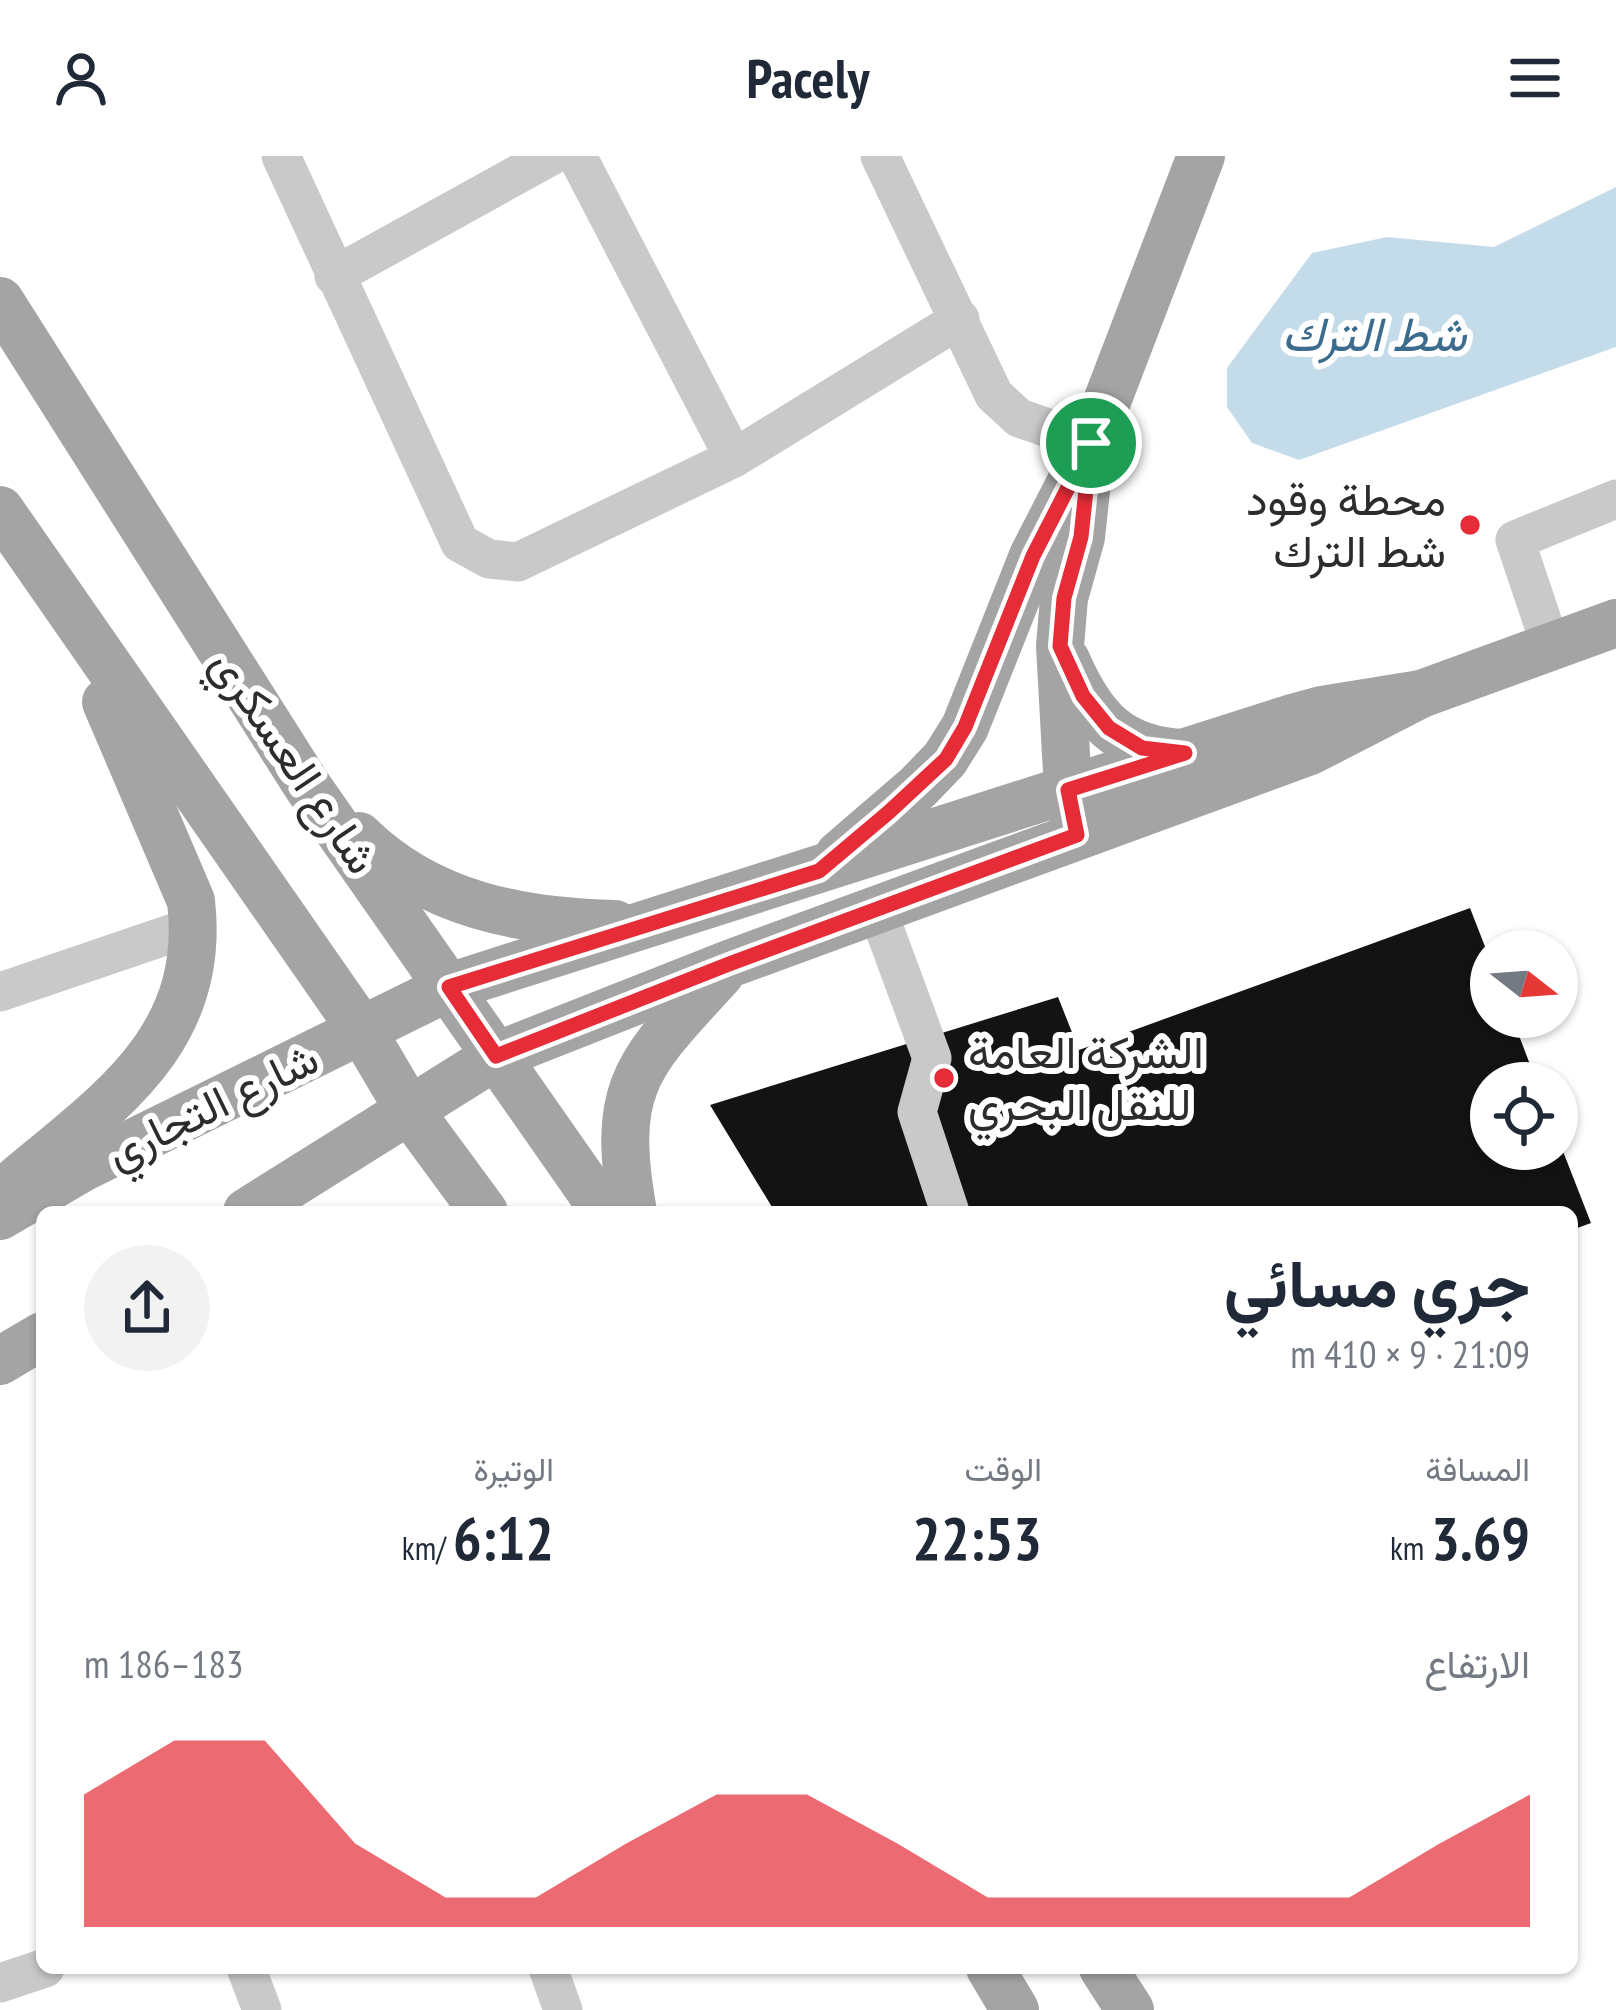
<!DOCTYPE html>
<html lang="ar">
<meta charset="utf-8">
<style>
:root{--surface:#fff;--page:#f2f2f3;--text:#1f2937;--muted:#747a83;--accent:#e52c37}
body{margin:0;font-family:"PT Sans Narrow",Vazirmatn,sans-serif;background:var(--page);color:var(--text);direction:rtl;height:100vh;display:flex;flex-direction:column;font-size:45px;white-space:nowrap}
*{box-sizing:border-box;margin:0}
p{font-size:39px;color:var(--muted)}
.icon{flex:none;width:66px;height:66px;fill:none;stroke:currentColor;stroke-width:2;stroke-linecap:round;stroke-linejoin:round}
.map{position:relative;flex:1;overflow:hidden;direction:ltr}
.details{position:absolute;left:36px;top:1050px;width:1542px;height:768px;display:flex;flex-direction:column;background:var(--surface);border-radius:18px;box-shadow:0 3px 9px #0004;direction:rtl}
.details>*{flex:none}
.needle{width:78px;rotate:107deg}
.controls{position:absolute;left:1470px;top:774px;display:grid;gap:24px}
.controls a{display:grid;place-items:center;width:108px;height:108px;border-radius:50%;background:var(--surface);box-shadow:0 3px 9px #0004;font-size:60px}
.pin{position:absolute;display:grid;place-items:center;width:102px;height:102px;color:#fff;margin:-51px;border:6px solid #fff;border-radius:50%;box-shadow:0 3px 12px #0007}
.round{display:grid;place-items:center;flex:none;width:126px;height:126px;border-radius:63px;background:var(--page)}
.head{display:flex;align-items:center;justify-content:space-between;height:204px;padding:0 48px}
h1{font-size:66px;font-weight:700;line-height:90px}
.stats{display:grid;grid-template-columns:repeat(3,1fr);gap:18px;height:204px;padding:12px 48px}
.stats div{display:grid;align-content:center}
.stats b{font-size:60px;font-weight:700}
.stats small{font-size:33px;font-weight:400}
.stats p{font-size:33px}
.chart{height:336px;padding:24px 48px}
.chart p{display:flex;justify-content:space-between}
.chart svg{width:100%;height:216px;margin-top:12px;fill:var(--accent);opacity:.7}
header{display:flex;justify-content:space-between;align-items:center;height:156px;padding:0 48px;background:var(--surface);font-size:54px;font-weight:700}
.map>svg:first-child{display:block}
.water{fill:#c4dbea}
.building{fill:#131313}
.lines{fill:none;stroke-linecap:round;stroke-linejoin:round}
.minor{stroke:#c9c9c9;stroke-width:39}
.major{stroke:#a4a4a4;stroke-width:48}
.route-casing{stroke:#fff;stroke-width:24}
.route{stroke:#e52c37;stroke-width:15}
.poi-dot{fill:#e52c37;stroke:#fff;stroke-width:4.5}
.labels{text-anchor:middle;stroke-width:12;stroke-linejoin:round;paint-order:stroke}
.poi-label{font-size:45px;fill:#2c2c2c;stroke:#fff;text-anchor:end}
.street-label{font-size:45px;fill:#2c2c2c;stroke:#fff}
.water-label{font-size:48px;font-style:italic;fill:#3b6c8d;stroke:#fff}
</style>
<header><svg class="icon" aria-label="menu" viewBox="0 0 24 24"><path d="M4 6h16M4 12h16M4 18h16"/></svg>Pacely<svg class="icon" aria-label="person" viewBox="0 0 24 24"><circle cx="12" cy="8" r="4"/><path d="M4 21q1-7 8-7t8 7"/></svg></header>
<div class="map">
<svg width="1616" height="1854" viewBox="0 0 1616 1854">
<rect width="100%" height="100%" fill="#fff"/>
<path class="water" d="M 1616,31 L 1616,191 L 1299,304 L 1252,287 L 1227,251 L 1227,212 L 1312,97 L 1387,81 L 1494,91 Z"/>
<path class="building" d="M 1470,752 L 1491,806 L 1491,861 L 1512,861 L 1537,927 L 1491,927 L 1491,993 L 1557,993 L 1557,980 L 1591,1067 L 1572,1074 L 1572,1056 L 775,1056 L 710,949 L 1058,841 L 1079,894 Z"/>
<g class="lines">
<g class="minor">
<path d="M 281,0 L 460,387 L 489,403 L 518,406 L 734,302 L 960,163"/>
<path d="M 577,0 L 734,302"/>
<path d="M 880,0 L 994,239 L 1019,262 L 1091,287"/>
<path d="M 334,120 L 551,0"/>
<path d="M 1551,491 L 1515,384 L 1616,343"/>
<path d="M 877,753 L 932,902 L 917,956 L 950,1056"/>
<path d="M 0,836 L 194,770"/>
<path d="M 246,1812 L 262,1854"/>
<path d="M 548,1812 L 563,1854"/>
<path d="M 0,1827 L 45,1812"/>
</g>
<g class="major">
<path d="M 0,145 L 306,628 L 605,1056"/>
<path d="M 0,354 L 363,876 L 409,954 L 484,1056"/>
<path d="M 1066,504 C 1091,562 1119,595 1185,597"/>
<path d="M 1074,663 L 1068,634 L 1060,490 L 1064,442 L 1081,381 L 1088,316"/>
<path d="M 359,680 C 429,749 522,766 615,768"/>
<path d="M 839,699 L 918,631 L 945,603 L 965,571 L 1033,400 L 1091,287 L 1201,0"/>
<path d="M 16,1025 C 110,946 207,883 191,745 L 106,546"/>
<path d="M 247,1056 L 496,900 L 729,808 L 1310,595 L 1421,538 L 1616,467"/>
<path d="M 633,1056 C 610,928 638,908 720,818"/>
<path d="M 0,1060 L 82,1012 L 449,831 L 1289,563 L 1322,554 L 1421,538"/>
<path d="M 0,1205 L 42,1180"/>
<path d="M 990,1812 L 1015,1854"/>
<path d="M 1103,1812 L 1130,1854"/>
</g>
</g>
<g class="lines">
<defs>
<path id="route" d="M 1091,287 L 1081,381 L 1064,442 L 1060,490 L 1083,540 L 1109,572 L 1142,592 L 1185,597 L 1068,634 L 1077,679 L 729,808 L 496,900 L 449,831 L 819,715 L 889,656 L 946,603 L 965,571 L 1033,400 Z"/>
</defs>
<use href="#route" class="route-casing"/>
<use href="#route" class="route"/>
</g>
<g class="poi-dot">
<circle cx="1470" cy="369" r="12"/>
<circle cx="944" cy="922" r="12"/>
</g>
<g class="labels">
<g class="poi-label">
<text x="1446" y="359">محطة وقود<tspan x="1446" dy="52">شط الترك</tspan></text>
<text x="968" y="912" text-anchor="start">الشركة العامة<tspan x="968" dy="52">للنقل البحري</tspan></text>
</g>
<g class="street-label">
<text transform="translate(295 605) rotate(56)" y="16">شارع العسكري</text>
<text transform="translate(212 949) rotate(-26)" y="16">شارع التجاري</text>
</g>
<g class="water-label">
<text x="1374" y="195">شط الترك</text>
</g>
</g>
</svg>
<div class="controls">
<a><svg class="needle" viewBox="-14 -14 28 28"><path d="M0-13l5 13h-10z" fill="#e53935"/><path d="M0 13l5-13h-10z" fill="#747a83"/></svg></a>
<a><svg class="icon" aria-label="locate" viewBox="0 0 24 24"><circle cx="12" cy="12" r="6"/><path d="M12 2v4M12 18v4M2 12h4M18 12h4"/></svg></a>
</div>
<div class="pin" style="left:1091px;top:287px;background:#1e9e55"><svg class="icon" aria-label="arrive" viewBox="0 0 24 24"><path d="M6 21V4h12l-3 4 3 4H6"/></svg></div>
<section class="details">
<div class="head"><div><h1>جري مسائي</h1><p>21:09 · 9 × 410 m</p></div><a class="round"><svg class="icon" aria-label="share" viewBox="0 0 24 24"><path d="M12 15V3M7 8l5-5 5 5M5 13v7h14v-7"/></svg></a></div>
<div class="stats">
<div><p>المسافة</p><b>3.69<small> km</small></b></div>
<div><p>الوقت</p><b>22:53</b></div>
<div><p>الوتيرة</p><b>6:12<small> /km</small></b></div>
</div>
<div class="chart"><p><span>الارتفاع</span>183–186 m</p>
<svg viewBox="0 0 160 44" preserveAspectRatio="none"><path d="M0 44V17L10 6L20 6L30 27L40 38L50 38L60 27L70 17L80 17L90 27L100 38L110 38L120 38L130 38L140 38L150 27L160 17V44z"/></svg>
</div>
</section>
</div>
